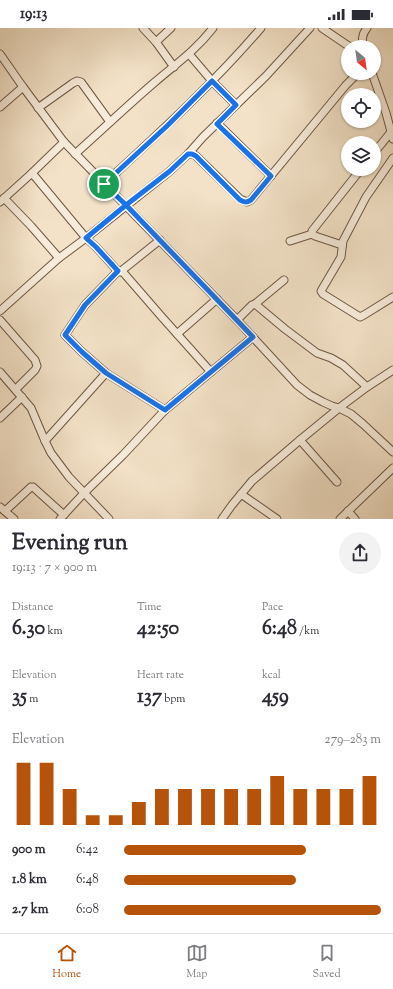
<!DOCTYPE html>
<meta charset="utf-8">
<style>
:root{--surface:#fff;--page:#f2f2f3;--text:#2b2b33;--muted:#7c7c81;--line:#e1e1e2;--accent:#b45309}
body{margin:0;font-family:"Sorts Mill Goudy",serif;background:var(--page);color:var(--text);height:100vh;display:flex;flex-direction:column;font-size:15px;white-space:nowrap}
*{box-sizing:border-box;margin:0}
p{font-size:13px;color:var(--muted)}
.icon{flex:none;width:22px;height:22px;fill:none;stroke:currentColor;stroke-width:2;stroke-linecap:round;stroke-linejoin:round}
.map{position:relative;height:491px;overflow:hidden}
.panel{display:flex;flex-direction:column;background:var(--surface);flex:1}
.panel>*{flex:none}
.needle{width:26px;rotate:151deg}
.tools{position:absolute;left:341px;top:12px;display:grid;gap:8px}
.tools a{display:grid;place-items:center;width:40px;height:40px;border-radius:50%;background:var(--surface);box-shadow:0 1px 3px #0004;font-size:20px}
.pin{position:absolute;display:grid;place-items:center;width:34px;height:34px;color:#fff;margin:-17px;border:2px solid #fff;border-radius:50%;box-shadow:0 1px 4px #0007}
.round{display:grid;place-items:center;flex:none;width:42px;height:42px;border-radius:21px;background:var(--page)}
.head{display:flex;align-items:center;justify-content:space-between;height:68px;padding:0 12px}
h1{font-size:22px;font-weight:700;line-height:30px}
.metrics{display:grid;grid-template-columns:repeat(3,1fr);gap:6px;height:68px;padding:4px 12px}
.metrics div{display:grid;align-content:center}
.metrics b{font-size:20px;font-weight:700}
.metrics small{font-size:11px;font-weight:400}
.metrics p{font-size:11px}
.chart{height:112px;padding:8px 12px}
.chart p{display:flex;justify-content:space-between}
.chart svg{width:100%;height:72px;margin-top:4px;stroke:var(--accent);stroke-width:6}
ul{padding:0 12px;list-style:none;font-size:13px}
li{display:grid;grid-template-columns:64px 48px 1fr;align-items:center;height:30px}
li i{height:10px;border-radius:5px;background:var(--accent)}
.status{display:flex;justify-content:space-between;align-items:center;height:28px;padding:0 20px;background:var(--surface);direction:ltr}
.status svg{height:11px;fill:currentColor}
.dock{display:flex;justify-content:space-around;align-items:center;height:56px;border-top:1px solid var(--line);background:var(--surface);font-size:11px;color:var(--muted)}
.dock a{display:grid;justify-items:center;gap:2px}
.dock .active{color:var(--accent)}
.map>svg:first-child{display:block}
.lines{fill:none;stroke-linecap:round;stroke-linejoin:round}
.minor-casing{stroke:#6e5642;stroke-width:9}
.minor{stroke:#f7ecdb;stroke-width:7}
.route-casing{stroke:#fff;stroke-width:8}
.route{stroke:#1a73e8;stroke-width:5}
</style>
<div class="status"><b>19:13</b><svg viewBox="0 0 49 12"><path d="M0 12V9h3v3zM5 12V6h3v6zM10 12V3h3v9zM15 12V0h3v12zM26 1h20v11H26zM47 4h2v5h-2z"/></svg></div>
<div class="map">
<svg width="393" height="491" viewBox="0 0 393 491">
<rect width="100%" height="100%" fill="#f3e2c8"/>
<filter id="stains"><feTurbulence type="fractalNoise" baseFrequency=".005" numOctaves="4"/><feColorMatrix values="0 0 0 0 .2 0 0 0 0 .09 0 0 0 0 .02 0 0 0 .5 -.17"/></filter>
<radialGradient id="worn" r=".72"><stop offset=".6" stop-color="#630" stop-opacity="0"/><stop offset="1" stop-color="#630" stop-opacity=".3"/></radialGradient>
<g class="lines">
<defs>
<g id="minor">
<path d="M 143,0 L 156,14 L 174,39"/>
<path d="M 322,0 L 350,19"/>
<path d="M 156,14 L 171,0"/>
<path d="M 363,19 C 362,11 362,6 367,0"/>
<path d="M 0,26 L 23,59 L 64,114 L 237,292 L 297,357 L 310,367 L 323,374 L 332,378 L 339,380 L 351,386 L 363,396 L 393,424"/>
<path d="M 189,26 L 212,53 L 236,77"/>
<path d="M 372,45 L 386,85 L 393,111"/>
<path d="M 0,79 L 23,59"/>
<path d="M 38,80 L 73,55 L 77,53 L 81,54 L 110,94"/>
<path d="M 217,95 L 271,148"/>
<path d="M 374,125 L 391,104"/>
<path d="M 75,126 C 102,102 128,77 155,54 C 176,36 196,22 213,0"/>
<path d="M 188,126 L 203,109 L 266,48 L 310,0"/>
<path d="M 393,130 L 366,169 L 343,213 L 341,229 L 321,263 L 323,266 L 360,289 L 364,287 L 393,269"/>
<path d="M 32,145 L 86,210 L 170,143 L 188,126 L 193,126 L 196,128 L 240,171 L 247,174 L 251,172 L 346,57 L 358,45"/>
<path d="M 104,156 C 158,106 213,56 261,0"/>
<path d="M 4,170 L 31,198 L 59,230"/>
<path d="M 0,174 L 32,145 L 64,114"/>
<path d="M 290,213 L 312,206"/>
<path d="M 342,217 L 315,208 L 312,206 L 312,203 L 361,141"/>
<path d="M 118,243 L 85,277 L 65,307 L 82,324 L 106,345 L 165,382"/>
<path d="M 122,243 L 161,288 L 211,344"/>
<path d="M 255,276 L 284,252"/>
<path d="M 0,283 L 59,230 L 86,210 L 96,219 L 116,241 L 120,244 L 160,212"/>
<path d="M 0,292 L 35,332 L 37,338 L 35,342 L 16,361"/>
<path d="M 237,292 L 252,277 L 255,276 L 285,301 L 317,325 L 331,330 L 343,337 L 367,359"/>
<path d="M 177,306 L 217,271"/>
<path d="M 0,344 L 31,380 L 45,413 L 51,425 L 69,449 L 109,491"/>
<path d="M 0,390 L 22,369"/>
<path d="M 300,412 L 337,454"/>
<path d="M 45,413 L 106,345"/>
<path d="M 241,466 L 277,491"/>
<path d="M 0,479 L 14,491"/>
<path d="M 5,483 L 31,459 L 33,459 L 64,487"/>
<path d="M 348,483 L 355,491"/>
<path d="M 60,491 L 84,465 L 123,427 L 165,382 L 253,309"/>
<path d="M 222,491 L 232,477 L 252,453 L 300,412 L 339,380 L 367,359 L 393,342"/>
<path d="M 340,491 L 393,440"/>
</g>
</defs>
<use href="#minor" class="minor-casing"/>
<use href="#minor" class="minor"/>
</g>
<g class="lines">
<defs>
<path id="route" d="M 104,156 L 126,177 L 86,210 L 96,219 L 118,243 L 85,277 L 65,307 L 82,324 L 106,345 L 165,382 L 253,309 L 126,177 L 170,143 L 188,126 L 192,126 L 196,128 L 240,172 C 244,174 246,175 251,172 L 271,148 L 217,96 L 236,77 L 212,53 L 167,98 L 104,156"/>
</defs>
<use href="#route" class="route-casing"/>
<use href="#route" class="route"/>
</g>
<rect width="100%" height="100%" filter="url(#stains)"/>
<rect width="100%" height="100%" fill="url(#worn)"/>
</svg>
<div class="tools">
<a><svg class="needle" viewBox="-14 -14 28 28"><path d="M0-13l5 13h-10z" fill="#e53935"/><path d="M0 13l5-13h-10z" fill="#7c7c81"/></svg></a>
<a><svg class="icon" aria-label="locate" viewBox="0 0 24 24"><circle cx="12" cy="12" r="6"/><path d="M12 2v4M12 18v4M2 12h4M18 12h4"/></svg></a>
<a><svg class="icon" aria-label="layers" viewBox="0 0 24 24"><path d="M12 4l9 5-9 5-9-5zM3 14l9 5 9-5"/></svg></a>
</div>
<div class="pin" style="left:104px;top:156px;background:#1e9e55"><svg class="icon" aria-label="arrive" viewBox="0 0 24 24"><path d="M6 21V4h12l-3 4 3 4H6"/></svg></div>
</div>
<section class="panel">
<div class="head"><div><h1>Evening run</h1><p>19:13 · 7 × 900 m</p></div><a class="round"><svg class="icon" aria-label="share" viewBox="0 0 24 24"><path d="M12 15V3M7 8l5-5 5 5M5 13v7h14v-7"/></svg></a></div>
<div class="metrics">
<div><p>Distance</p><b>6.30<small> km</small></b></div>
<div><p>Time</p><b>42:50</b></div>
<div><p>Pace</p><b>6:48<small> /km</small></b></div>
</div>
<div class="metrics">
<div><p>Elevation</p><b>35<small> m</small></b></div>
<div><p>Heart rate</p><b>137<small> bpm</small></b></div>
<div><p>kcal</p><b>459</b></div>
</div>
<div class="chart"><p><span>Elevation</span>279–283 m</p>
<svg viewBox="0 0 160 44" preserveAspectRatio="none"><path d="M5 44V6M15 44V6M25 44V22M35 44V38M45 44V38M55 44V30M65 44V22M75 44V22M85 44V22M95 44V22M105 44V22M115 44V14M125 44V22M135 44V22M145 44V22M155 44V14"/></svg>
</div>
<ul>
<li><b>900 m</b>6:42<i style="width:71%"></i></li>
<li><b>1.8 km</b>6:48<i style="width:67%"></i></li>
<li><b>2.7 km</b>6:08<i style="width:100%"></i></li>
</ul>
</section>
<nav class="dock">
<a class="active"><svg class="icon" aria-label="home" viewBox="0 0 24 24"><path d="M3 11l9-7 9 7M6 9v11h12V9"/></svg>Home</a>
<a><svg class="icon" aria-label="map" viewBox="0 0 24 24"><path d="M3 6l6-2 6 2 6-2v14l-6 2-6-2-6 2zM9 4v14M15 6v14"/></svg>Map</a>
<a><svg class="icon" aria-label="saved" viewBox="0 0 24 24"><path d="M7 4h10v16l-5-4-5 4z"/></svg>Saved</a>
</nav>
